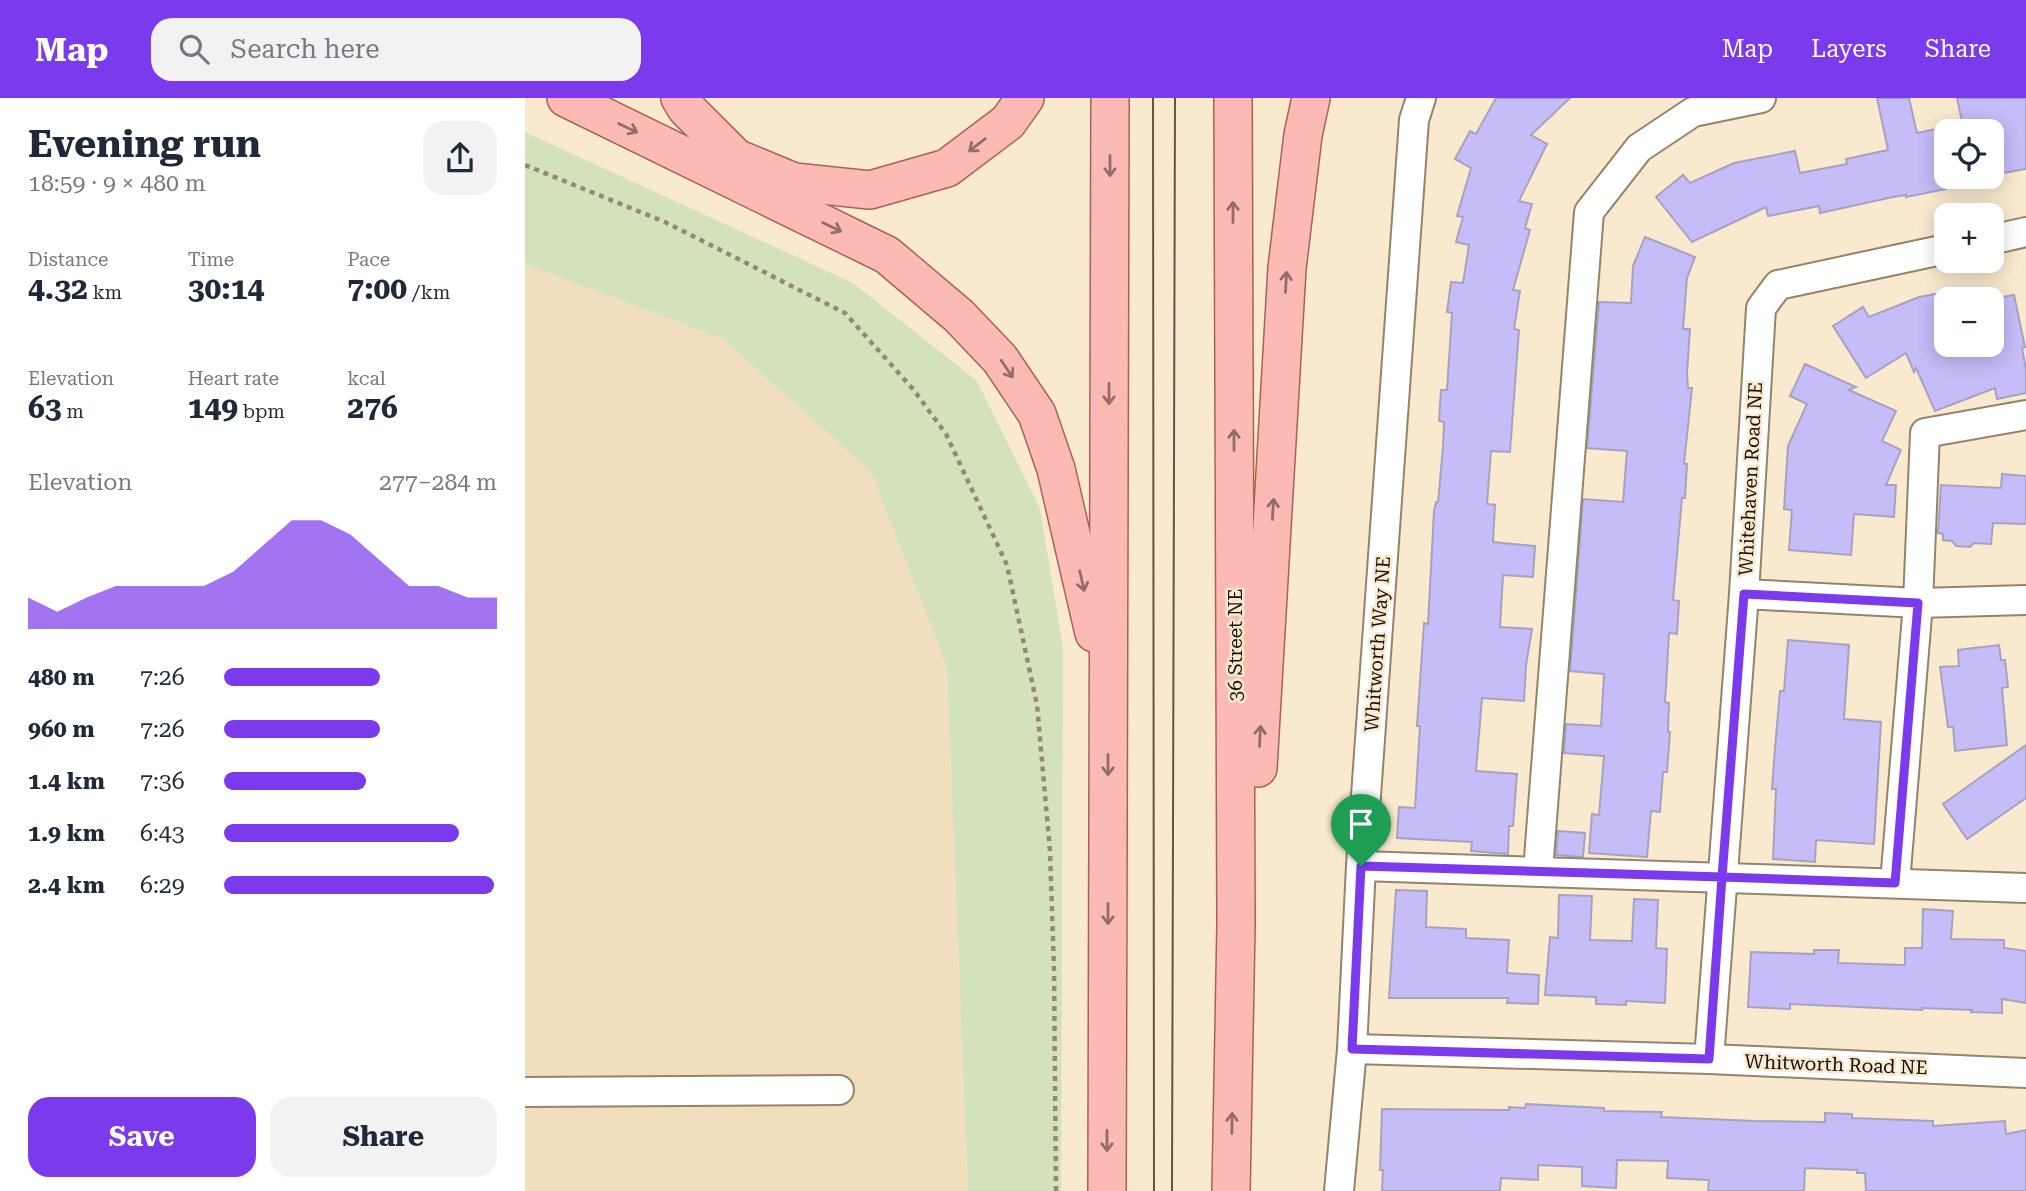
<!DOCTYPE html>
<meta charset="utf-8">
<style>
:root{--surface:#fff;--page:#f2f2f3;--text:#1f2937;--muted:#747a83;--accent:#7c3aed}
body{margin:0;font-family:"Roboto Serif",serif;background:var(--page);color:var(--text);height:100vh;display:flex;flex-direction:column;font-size:26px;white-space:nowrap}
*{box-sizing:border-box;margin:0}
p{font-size:23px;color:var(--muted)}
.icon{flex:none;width:38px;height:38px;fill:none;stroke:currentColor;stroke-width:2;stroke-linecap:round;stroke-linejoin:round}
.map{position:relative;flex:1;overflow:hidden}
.drawer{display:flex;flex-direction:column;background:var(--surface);width:525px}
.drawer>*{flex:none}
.controls{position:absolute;left:1409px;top:21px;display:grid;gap:14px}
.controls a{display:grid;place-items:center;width:70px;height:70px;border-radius:14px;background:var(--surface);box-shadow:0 4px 18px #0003;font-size:35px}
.pin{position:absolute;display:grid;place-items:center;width:60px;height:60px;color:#fff;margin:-72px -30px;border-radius:50% 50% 50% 0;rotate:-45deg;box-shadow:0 0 7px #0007}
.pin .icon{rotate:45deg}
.round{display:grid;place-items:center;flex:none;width:74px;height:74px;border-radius:21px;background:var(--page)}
.headline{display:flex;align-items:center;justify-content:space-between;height:119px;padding:0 28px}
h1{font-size:38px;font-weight:700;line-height:52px}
.figures{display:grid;grid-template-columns:repeat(3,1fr);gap:10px;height:119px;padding:7px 28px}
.figures div{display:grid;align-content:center}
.figures b{font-size:30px;font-weight:700}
.figures small{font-size:19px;font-weight:400}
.figures p{font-size:19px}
.chart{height:196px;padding:14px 28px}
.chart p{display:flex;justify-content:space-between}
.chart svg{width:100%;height:126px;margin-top:7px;fill:var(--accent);opacity:.7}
.button{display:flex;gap:14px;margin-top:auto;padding:14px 28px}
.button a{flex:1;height:80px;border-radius:21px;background:var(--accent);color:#fff;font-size:28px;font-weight:700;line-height:80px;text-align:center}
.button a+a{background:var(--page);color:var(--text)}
ul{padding:0 28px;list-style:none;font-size:23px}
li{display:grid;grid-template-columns:112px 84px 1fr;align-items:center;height:52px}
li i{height:18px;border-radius:9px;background:var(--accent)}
header{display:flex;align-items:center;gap:42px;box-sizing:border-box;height:98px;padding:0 35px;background:var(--accent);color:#fff}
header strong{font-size:33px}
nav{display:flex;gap:38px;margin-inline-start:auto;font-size:24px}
.search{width:490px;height:63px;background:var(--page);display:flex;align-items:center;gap:18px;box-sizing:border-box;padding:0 24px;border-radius:21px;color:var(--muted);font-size:26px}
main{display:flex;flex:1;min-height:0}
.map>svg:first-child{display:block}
.built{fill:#f1debd}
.green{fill:#d4e2bb}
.building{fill:#c5bcf8;stroke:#a6a3be;stroke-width:2}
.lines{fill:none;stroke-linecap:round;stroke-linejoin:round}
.minor-casing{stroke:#93846c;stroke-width:32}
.major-casing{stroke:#a96157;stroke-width:40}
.path{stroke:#948876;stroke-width:4.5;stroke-dasharray:5 5;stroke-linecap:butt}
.minor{stroke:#fff;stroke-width:28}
.major{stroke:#fbbbb4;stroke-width:37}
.tram{stroke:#5f5648;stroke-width:2}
.oneway{stroke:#936e66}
.route-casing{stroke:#fff;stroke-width:14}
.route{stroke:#7c3aed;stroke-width:9}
.labels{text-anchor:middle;stroke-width:5;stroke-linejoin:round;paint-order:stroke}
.street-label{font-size:19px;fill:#140f06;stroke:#f9e9cf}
</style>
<header>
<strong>Map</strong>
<div class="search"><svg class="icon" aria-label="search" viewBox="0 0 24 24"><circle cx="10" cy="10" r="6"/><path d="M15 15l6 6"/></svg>Search here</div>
<nav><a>Map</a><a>Layers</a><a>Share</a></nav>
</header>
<main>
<section class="drawer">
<div class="headline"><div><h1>Evening run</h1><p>18:59 · 9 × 480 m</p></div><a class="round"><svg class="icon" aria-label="share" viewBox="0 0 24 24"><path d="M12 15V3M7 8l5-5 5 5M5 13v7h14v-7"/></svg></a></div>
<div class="figures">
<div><p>Distance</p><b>4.32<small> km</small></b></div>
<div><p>Time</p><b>30:14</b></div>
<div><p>Pace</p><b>7:00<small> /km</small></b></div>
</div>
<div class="figures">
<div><p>Elevation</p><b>63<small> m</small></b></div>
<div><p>Heart rate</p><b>149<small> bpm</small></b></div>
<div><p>kcal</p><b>276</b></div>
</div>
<div class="chart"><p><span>Elevation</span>277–284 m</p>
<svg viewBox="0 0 160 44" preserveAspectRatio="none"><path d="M0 44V33L10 38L20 33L30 29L40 29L50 29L60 29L70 24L80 15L90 6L100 6L110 11L120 20L130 29L140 29L150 33L160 33V44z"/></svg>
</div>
<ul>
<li><b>480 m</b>7:26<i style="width:57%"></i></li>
<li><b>960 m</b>7:26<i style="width:57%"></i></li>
<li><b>1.4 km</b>7:36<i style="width:52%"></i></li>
<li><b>1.9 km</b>6:43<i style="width:86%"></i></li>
<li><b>2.4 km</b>6:29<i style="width:99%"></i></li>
</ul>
<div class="button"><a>Save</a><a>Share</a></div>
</section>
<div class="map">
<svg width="1501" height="1093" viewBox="0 0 1501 1093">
<rect width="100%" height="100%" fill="#f9e9cf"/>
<path class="built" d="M 0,166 L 198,241 L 346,374 L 422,569 L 443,1093 L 0,1093 Z"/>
<path class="green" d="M 0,34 L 328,185 L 452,283 L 515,411 L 538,550 L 536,1093 L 443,1093 L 422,569 L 346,374 L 198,241 L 0,166 Z"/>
<g class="building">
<path d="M 971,0 L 1045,0 L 1006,37 L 1022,46 L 994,103 L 1007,106 L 1000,130 L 1005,132 L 988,192 L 995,193 L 989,231 L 994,232 L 985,354 L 966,353 L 962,406 L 970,407 L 968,444 L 1010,448 L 1008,479 L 978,477 L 975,529 L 1007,531 L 1001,567 L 999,603 L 957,600 L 951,673 L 992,676 L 988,728 L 984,728 L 983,756 L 946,753 L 947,744 L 872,740 L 874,709 L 890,710 L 895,628 L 892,628 L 899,525 L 903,526 L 909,413 L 911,404 L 913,404 L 918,349 L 919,324 L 914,323 L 916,292 L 922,292 L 927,215 L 922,214 L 926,184 L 938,185 L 944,147 L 931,144 L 938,119 L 932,118 L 946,70 L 930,61 L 945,33 L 951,36 Z"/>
<path d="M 1352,0 L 1384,0 L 1392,35 L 1421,29 L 1421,91 L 1381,99 L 1381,97 L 1368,99 L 1295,115 L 1294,108 L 1243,118 L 1241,109 L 1167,144 L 1131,99 L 1158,77 L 1165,85 L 1209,65 L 1270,53 L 1275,75 L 1322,66 L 1321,61 L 1363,52 Z"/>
<path d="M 1432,0 L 1501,0 L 1501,71 L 1466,77 L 1466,33 L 1439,33 Z"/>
<path d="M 1120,139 L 1170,159 L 1162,180 L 1158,231 L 1165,231 L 1162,275 L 1163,290 L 1167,290 L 1159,366 L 1162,366 L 1160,400 L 1157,400 L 1148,502 L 1154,503 L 1152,536 L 1144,535 L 1141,589 L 1140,604 L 1144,605 L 1143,634 L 1145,634 L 1142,674 L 1138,674 L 1135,714 L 1126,713 L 1122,759 L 1064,755 L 1067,716 L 1074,717 L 1079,658 L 1039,655 L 1041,626 L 1076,628 L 1079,576 L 1045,573 L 1058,401 L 1098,404 L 1102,353 L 1062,350 L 1074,204 L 1106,205 L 1108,168 Z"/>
<path d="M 1421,194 L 1421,247 L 1466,247 L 1466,201 L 1489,197 L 1500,249 L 1497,250 L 1501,271 L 1501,295 L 1472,301 L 1470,290 L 1410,313 L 1391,270 L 1389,274 L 1381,255 L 1341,280 L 1308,228 L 1338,209 L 1344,219 L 1394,199 Z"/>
<path d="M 1280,266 L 1331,289 L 1324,292 L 1371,313 L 1357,343 L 1376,352 L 1361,387 L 1371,387 L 1369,419 L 1329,416 L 1326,457 L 1264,452 L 1267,412 L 1259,411 L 1263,348 L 1282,306 L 1265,298 Z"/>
<path d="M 1477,376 L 1501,378 L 1501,426 L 1468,425 L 1466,446 L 1449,445 L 1445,449 L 1431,448 L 1427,443 L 1418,442 L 1418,436 L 1413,435 L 1416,387 L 1476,390 Z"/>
<path d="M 1263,542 L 1324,547 L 1319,621 L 1356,624 L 1349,746 L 1291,742 L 1290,764 L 1248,761 L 1251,691 L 1247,691 L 1250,650 L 1255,593 L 1259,593 Z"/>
<path d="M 1474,547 L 1476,562 L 1480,562 L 1483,589 L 1477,590 L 1482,647 L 1430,653 L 1428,629 L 1423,629 L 1415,569 L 1434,568 L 1433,552 Z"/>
<path d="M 1501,647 L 1501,700 L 1442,741 L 1418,706 Z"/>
<path d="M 1033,733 L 1060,735 L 1058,759 L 1031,757 Z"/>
<path d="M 871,792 L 902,793 L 901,829 L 941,831 L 941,840 L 984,842 L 982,875 L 1014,877 L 1013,906 L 982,905 L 983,900 L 864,900 Z"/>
<path d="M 1034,797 L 1067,798 L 1065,842 L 1107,843 L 1109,801 L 1133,802 L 1131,850 L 1142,851 L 1140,905 L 1101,903 L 1101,907 L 1071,906 L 1071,899 L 1020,897 L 1025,839 L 1033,840 Z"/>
<path d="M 1398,811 L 1428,813 L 1426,841 L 1479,842 L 1479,850 L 1501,853 L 1501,905 L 1477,901 L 1477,915 L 1446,914 L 1447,912 L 1397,910 L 1397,912 L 1265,906 L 1265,911 L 1223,909 L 1226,854 L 1289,856 L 1289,852 L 1314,852 L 1313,865 L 1380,867 L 1380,850 L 1397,850 Z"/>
<path d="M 1001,1006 L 1079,1010 L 1079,1013 L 1137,1014 L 1136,1019 L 1230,1023 L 1300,1024 L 1300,1015 L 1327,1016 L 1327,1020 L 1408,1023 L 1408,1028 L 1480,1023 L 1481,1036 L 1501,1032 L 1501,1093 L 1341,1093 L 1340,1075 L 1332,1075 L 1332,1072 L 1280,1070 L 1279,1093 L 1183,1093 L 1184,1082 L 1142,1080 L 1143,1063 L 1092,1062 L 1091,1090 L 1057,1088 L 1057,1069 L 1013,1067 L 1013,1082 L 976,1080 L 975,1093 L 857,1093 L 858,1072 L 855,1072 L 857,1011 L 984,1012 L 984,1009 L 1000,1010 Z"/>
</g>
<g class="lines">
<defs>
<g id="minor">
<path d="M 1466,142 L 1501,134"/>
<path d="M 1219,496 L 1393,505 L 1501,502"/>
<path d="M 836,768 L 1501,790"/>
<path d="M 1013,773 L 1064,114 L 1114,50 L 1168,14 L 1236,0"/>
<path d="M 1370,785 L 1393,505 L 1400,335 L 1501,317"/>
<path d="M 827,951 L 1184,961 L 1501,975"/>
<path d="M 1184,961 L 1219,496 L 1236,210 L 1253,187 L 1421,151"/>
<path d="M 0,994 L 314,992"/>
<path d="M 814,1093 L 827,951 L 836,768 L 889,22 L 896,0"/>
</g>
<g id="major">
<path d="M 41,0 L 362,157 L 434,218 L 475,261 L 512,316 L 531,371 L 569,535"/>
<path d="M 155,0 L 161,10 L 211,60 L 269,84 L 345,92 L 422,70 L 483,24 L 500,0"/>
<path d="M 733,670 L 762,170 L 778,37 L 786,0"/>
<path d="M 582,1093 L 585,0"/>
<path d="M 706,1093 L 711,827 L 708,0"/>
</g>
</defs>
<use href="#minor" class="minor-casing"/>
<use href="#major" class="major-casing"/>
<path class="path" d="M 0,67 L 140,124 L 320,215 L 388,291 L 421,336 L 482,467 L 512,607 L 525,753 L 529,872 L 531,1093"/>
<use href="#minor" class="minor"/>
<use href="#major" class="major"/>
<g class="tram">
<path d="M 628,0 L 629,1093"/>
<path d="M 647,1093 L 650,0"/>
</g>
</g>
<defs><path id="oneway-shaft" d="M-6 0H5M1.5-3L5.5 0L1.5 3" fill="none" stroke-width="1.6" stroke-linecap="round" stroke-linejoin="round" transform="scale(1.75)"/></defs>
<g class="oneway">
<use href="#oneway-shaft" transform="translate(103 30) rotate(26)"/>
<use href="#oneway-shaft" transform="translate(452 47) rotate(142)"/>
<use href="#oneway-shaft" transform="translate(585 68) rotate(90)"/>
<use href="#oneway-shaft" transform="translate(708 114) rotate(-90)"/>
<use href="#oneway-shaft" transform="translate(307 129) rotate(26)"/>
<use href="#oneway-shaft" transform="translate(761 184) rotate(-87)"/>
<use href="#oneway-shaft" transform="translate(482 271) rotate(56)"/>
<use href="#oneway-shaft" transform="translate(584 296) rotate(90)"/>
<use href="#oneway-shaft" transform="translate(709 342) rotate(-90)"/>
<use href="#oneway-shaft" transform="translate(748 411) rotate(-87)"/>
<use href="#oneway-shaft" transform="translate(557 483) rotate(77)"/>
<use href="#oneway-shaft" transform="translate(735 638) rotate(-87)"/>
<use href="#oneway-shaft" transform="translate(583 667) rotate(90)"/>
<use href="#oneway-shaft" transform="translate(583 816) rotate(90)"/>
<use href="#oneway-shaft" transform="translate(707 1025) rotate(-89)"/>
<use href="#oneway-shaft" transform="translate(582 1043) rotate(90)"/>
</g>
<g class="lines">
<defs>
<path id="route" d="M 836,768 L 827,951 L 1184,961 L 1197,779 L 1370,785 L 1393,505 L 1219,496 L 1197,779 L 836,768"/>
</defs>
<use href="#route" class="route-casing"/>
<use href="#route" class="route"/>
</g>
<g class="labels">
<g class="street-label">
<text transform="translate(1225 381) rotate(-87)" y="7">Whitehaven Road NE</text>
<text transform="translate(852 546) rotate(-86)" y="7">Whitworth Way NE</text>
<text transform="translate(710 547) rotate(-90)" y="7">36 Street NE</text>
<text transform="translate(1311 966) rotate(2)" y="7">Whitworth Road NE</text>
</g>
</g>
</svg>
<div class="controls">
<a><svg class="icon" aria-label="locate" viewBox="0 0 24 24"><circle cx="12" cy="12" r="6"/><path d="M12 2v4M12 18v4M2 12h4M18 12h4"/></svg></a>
<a>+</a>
<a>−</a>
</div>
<div class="pin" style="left:836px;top:768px;background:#1e9e55"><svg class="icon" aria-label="arrive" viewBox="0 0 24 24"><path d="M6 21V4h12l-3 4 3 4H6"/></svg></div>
</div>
</main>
